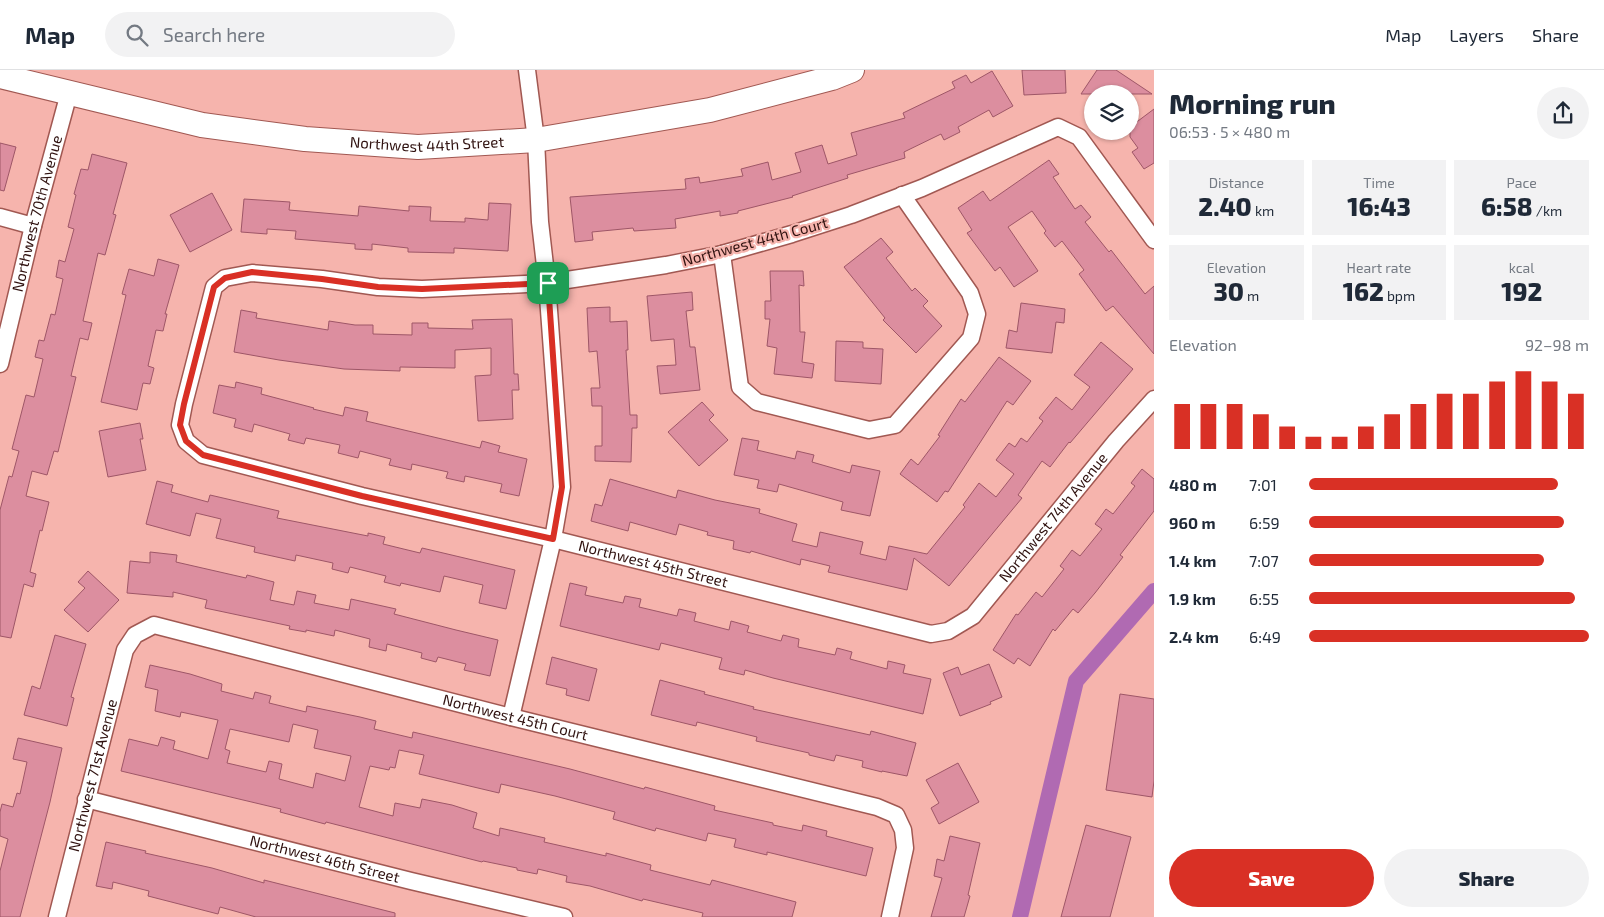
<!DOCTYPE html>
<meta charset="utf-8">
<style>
:root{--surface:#fff;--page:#f2f2f3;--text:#1f2937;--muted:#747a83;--line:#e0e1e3;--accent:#d93025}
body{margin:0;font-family:"Exo 2",sans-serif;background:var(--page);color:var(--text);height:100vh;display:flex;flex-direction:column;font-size:19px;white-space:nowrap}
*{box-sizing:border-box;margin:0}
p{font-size:16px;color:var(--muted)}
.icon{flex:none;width:28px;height:28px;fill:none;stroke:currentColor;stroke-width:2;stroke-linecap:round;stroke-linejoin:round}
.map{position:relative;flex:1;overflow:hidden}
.sheet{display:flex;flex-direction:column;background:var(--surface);width:450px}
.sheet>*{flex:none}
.fabs{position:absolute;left:1084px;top:15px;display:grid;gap:10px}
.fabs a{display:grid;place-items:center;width:55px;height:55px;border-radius:50%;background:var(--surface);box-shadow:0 1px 4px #0004;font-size:25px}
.pin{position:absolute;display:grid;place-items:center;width:42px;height:42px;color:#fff;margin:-21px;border-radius:10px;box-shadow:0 2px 8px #0006}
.round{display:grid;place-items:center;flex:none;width:52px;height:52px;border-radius:26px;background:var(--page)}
.head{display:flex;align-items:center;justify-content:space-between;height:85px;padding:0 15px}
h1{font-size:28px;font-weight:800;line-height:38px}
.stats{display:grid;grid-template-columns:repeat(3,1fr);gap:8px;height:85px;padding:5px 15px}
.stats div{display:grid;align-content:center;border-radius:0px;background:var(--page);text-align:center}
.stats b{font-size:25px;font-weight:800}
.stats small{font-size:14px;font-weight:400}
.stats p{font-size:14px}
.chart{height:140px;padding:10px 15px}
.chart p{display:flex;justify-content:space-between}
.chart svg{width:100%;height:90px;margin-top:5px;stroke:var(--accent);stroke-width:6}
.action{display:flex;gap:10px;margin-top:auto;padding:10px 15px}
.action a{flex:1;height:58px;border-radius:30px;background:var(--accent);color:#fff;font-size:20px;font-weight:800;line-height:58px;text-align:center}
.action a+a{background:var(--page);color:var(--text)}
ul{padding:0 15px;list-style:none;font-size:16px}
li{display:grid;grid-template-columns:80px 60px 1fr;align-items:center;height:38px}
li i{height:12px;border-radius:6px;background:var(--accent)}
header{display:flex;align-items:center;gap:30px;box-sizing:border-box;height:70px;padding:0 25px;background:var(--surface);border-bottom:1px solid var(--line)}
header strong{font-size:24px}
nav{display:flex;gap:28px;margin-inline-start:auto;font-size:18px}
.search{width:350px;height:45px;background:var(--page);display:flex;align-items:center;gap:12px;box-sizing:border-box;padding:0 18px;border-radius:28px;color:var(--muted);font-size:19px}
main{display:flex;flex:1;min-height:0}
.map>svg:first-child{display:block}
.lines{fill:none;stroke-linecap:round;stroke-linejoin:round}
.canal{stroke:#b06ab2;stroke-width:16}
.building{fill:#dc8e9f;stroke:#9e5667;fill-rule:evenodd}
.street-casing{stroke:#a15852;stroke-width:19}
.secondary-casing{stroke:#a15852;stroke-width:26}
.street{stroke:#fff;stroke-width:16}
.secondary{stroke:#fff;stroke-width:24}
.route-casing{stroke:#fff;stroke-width:10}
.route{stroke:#d93025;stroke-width:6}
.labels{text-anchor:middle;stroke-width:4.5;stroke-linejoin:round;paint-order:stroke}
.street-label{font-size:15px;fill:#2f110f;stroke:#f6b4ad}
</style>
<header>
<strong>Map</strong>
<div class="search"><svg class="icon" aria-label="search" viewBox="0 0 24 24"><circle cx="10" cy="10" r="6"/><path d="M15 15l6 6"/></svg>Search here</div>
<nav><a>Map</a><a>Layers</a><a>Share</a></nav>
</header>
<main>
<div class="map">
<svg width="1154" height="847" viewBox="0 0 1154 847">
<rect width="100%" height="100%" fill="#f6b4ad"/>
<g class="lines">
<path class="canal" d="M 1020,847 L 1076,611 L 1154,521"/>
</g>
<g class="building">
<path d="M 1022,0 L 1065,0 L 1066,23 L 1024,25 Z"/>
<path d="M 1097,0 L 1116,0 L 1152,24 L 1081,24 Z"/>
<path d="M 992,1 L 1013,36 L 993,47 L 989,40 L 958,57 L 960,62 L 944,70 L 941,64 L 904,82 L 905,88 L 847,105 L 848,108 L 792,126 L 793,127 L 738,141 L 738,143 L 720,146 L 720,141 L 675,149 L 676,158 L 634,161 L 633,158 L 592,162 L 593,170 L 575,172 L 570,127 L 686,119 L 685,109 L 699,107 L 700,113 L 743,106 L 741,99 L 768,92 L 772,110 L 801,102 L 795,83 L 822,75 L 828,94 L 857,85 L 851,63 L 905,48 L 903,43 L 955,18 L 952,12 L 966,5 L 971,13 Z"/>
<path d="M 1154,39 L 1154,93 L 1144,99 L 1132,82 L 1138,78 L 1130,67 L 1130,57 Z"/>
<path d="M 0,73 L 16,77 L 4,121 L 0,120 Z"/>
<path d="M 92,84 L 127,93 L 113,144 L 116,145 L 105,185 L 98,183 L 83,251 L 92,253 L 88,270 L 80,268 L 71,306 L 76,307 L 58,382 L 54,381 L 47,405 L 32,401 L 26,426 L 49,432 L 42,461 L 40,460 L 30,502 L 36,504 L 33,517 L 24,514 L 11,568 L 0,566 L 0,440 L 9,406 L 12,407 L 19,381 L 12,379 L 26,325 L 34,327 L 43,289 L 35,287 L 39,270 L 44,271 L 51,244 L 55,245 L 63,209 L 56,207 L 59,190 L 65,192 L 74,159 L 68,157 L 76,125 L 74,124 L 81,99 L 88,100 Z"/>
<path d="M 1049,90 L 1059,104 L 1053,107 L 1075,139 L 1081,135 L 1091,147 L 1085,152 L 1109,182 L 1111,180 L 1145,224 L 1154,216 L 1154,284 L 1113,236 L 1106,241 L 1079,204 L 1084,200 L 1062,171 L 1055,177 L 1044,163 L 1046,161 L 1032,141 L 1008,157 L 1038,201 L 1014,217 L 1000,197 L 995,201 L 967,163 L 972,160 L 958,138 L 983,121 L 990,131 Z"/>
<path d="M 212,123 L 232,160 L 190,182 L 170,145 Z"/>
<path d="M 244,129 L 290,132 L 289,140 L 358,146 L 359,136 L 409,141 L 409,136 L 431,137 L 430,151 L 465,152 L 465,148 L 488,150 L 489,133 L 511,134 L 508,181 L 454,178 L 454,183 L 408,182 L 408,178 L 372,174 L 372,180 L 355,179 L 355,174 L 295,169 L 296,161 L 267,159 L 267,164 L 241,162 Z"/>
<path d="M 881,168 L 893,182 L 886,188 L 912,221 L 915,218 L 928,231 L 923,236 L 942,256 L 916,283 L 883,250 L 885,248 L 844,197 Z"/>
<path d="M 158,189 L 179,195 L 165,244 L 167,244 L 163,261 L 156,260 L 148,296 L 154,298 L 150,314 L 143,313 L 137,340 L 101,332 L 126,225 L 122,224 L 129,199 L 154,206 Z"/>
<path d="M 770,201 L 803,201 L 804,216 L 799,215 L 800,262 L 805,262 L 802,292 L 814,294 L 812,308 L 774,304 L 777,278 L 767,276 L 770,249 L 765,249 L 765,231 L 771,231 Z"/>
<path d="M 692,222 L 693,240 L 686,241 L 690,277 L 695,277 L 700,320 L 660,324 L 657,296 L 676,295 L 674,269 L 651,271 L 647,226 Z"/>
<path d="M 1021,233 L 1065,239 L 1064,253 L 1056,252 L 1052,283 L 1006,278 L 1009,260 L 1017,262 Z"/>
<path d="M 610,237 L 610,252 L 627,251 L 628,280 L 626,280 L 630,345 L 637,345 L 637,358 L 632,358 L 631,392 L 595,391 L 595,376 L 602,376 L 602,336 L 592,336 L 591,318 L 600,318 L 597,281 L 589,282 L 587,238 Z"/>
<path d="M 241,240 L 257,243 L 256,248 L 328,260 L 329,251 L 355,255 L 373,255 L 373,264 L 412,265 L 412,253 L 428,253 L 428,258 L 473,259 L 472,250 L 512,249 L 514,304 L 518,304 L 519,320 L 512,320 L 513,349 L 478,351 L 475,306 L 491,305 L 491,278 L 455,280 L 455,298 L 400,297 L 400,301 L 344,299 L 279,290 L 234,282 Z"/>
<path d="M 836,271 L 863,272 L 863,278 L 883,279 L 881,314 L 835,311 Z"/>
<path d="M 1101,272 L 1133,299 L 1070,373 L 1069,372 L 1050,397 L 1042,391 L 1018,425 L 1022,428 L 949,516 L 914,488 L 907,520 L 828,502 L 830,496 L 801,489 L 800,495 L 751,481 L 750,483 L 733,479 L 734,471 L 707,465 L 708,462 L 679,454 L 676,465 L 630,452 L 628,461 L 591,451 L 595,434 L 602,436 L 610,409 L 676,428 L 678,420 L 715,430 L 760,439 L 759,443 L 797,454 L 792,471 L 817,477 L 820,462 L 863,472 L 860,484 L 886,490 L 889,476 L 927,484 L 965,437 L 963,435 L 979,413 L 996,427 L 1014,404 L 996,390 L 1009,373 L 1015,377 L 1021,368 L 1027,372 L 1043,351 L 1039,348 L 1056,327 L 1072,340 L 1090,317 L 1074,305 Z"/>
<path d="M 999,287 L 1031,311 L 1013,335 L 1007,331 L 948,422 L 945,421 L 937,432 L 900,404 L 911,389 L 918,395 L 940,366 L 938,365 L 961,329 L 965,332 Z"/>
<path d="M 236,312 L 262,318 L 261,324 L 314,338 L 313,339 L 343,346 L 345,337 L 368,342 L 366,351 L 480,378 L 482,371 L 500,376 L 498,382 L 527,389 L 519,426 L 500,422 L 502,414 L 465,406 L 464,412 L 446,408 L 448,402 L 412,394 L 411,400 L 389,395 L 391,389 L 360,381 L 358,388 L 338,383 L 340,375 L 306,368 L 304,374 L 288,370 L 290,364 L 254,354 L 252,362 L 234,357 L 236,349 L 213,343 L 219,315 L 235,318 Z"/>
<path d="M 702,332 L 714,345 L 709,350 L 728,370 L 699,396 L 668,362 Z"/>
<path d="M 140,353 L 143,369 L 140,369 L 146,400 L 108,407 L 99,361 Z"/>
<path d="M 742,368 L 759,371 L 757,380 L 795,389 L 797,381 L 814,385 L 812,392 L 850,403 L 852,395 L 880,401 L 870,446 L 841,440 L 843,432 L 779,414 L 777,422 L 757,418 L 759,410 L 734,405 Z"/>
<path d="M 1142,399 L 1154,409 L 1154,441 L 1120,485 L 1123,487 L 1095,523 L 1078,543 L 1073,539 L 1055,561 L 1053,559 L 1030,596 L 1018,588 L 1014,594 L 993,580 L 1016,544 L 1018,545 L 1036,522 L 1042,527 L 1064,499 L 1060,496 L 1072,480 L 1080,486 L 1102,459 L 1095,454 L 1106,439 L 1113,444 L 1135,416 L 1131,413 Z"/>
<path d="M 157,411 L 173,415 L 171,422 L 208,432 L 210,425 L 279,441 L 277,448 L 368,466 L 368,463 L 385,467 L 383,474 L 420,483 L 422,478 L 515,500 L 506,539 L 479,533 L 483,515 L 444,506 L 440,522 L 401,513 L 400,516 L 384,512 L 386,506 L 350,497 L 348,503 L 332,499 L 333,493 L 296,485 L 295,491 L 254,482 L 255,477 L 216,468 L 221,449 L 196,443 L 190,466 L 146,454 Z"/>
<path d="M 150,482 L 177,485 L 176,492 L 246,508 L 247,505 L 274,512 L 270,530 L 294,535 L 297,521 L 316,525 L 314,533 L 349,540 L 351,529 L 396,539 L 394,544 L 456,560 L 498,570 L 490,606 L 464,600 L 466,594 L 438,587 L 436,592 L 421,588 L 422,583 L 387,574 L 386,581 L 369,577 L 370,569 L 335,560 L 334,566 L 306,560 L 306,562 L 289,559 L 290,556 L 205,538 L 207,530 L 173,522 L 173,527 L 127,523 L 130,491 L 150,493 Z"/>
<path d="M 88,501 L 119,530 L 88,562 L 64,540 L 85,518 L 78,512 Z"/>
<path d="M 570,513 L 587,517 L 585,525 L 623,533 L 625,526 L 641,529 L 639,537 L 677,546 L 679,539 L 696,543 L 694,551 L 729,560 L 731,551 L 749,556 L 747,562 L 781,571 L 783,565 L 799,569 L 798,577 L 835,585 L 837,578 L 852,582 L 850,589 L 887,599 L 888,591 L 905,595 L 903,603 L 931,609 L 923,644 L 773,608 L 745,600 L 744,605 L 719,599 L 722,588 L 661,573 L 659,580 L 560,556 Z"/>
<path d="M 55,565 L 86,574 L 71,627 L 74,628 L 67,656 L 24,645 L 32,616 L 40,619 Z"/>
<path d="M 552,587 L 597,599 L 589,631 L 566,625 L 567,619 L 546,614 Z"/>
<path d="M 989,594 L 1002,627 L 990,632 L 991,634 L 960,646 L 943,603 L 958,597 L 961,605 Z"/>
<path d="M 150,595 L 190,604 L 222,614 L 221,621 L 253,629 L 255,622 L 271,626 L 269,633 L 306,642 L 307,636 L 360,647 L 376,651 L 374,659 L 412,668 L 413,662 L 570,699 L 644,719 L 645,717 L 715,736 L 714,740 L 773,753 L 773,755 L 802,761 L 803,755 L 827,761 L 826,766 L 873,778 L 866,806 L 767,782 L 767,785 L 734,777 L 736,769 L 708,763 L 706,771 L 656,758 L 655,761 L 613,749 L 615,742 L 555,726 L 501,714 L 499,723 L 419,704 L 424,685 L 399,680 L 395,698 L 390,697 L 389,700 L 370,696 L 359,737 L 393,746 L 395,733 L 420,738 L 422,729 L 452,735 L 477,743 L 473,758 L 499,766 L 500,758 L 545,768 L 544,772 L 606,786 L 606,783 L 651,795 L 650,800 L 710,815 L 712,810 L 796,832 L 792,847 L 702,847 L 703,843 L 643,829 L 642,831 L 590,816 L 566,812 L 567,806 L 538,799 L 537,804 L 517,800 L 517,798 L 483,791 L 482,792 L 326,752 L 325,754 L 280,742 L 281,739 L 121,701 L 129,669 L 158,676 L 161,667 L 175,671 L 173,679 L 208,689 L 218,650 L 181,642 L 180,647 L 155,641 L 158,620 L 145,617 ZM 293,654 L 318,660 L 314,678 L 351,686 L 345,711 L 316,703 L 313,718 L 279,709 L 282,694 L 269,691 L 266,702 L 227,693 L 230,681 L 225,679 L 230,659 L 289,672 Z"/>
<path d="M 660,610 L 705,622 L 704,624 L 754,637 L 753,639 L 870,665 L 871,661 L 916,673 L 907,706 L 882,701 L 882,702 L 862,697 L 863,691 L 836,685 L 834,691 L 809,685 L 809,683 L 756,671 L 757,667 L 697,652 L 696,656 L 651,645 Z"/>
<path d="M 1120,624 L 1154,629 L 1154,711 L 1152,727 L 1106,720 Z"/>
<path d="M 18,668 L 62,678 L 50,732 L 20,847 L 0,847 L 0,801 L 8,769 L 0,766 L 0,742 L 2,734 L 13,737 L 17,723 L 20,724 L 27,692 L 13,689 Z"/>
<path d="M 958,693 L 979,732 L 939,754 L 931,738 L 939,733 L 926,710 Z"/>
<path d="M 1086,755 L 1131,767 L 1110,847 L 1061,847 Z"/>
<path d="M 950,766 L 980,773 L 968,825 L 970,826 L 964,847 L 931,847 L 942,808 L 934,806 L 937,789 L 944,791 Z"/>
<path d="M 106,772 L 146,781 L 145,783 L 212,798 L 264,813 L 264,810 L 395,843 L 395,847 L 256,847 L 220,837 L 218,844 L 148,826 L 149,821 L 113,812 L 112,819 L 96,816 Z"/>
</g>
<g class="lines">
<defs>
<g id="street">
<path d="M 0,147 L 33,156"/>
<path id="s1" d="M 1154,170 L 1079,67 L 1058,57 L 922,118 L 851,145 L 792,164 L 722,184 L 666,195 L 547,213 L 422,219 L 378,217 L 322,209 L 252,203 L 225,208 L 214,217 L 184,334 L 180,355 L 186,371 L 203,385 L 362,426 L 553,469 L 931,564 L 948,561 L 973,546 L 1116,371 L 1154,329"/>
<path d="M 722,184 L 740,317 L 757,332 L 869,360 L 895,355 L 971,268 L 977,244 L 970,223 L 902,125"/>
<path id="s2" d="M 0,294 L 33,156 L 69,23"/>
<path d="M 511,647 L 553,469 L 562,417 L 547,213 L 540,152 L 536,70 L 527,0"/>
<path id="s3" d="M 86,729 L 411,811 L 564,847"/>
<path id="s4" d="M 57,847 L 125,580 L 135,565 L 154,555 L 511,647 L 877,737 L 896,745 L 903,760 L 905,778 L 890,847"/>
</g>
<g id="secondary">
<path id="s5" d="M 0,6 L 202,55 L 305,69 L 418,77 L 536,70 L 710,40 L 832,8 L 852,0"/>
</g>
</defs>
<use href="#street" class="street-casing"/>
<use href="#secondary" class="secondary-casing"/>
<use href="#street" class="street"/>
<use href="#secondary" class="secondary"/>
</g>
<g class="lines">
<defs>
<path id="route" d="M 252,202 L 322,209 L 378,217 L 422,219 L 548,213 L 562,417 L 553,469 L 362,426 L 203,385 L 186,371 L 180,355 L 184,334 L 214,217 L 225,208 Z"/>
</defs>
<use href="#route" class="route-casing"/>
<use href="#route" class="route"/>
</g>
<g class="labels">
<g class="street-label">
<text dy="5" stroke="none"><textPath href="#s5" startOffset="434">Northwest 44th Street</textPath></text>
<text dy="5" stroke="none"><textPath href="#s2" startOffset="155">Northwest 70th Avenue</textPath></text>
<text transform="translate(755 172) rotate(-15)" y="5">Northwest 44th Court</text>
<text dy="5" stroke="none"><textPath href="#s1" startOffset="2130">Northwest 74th Avenue</textPath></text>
<text dy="5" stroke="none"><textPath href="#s1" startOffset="1670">Northwest 45th Street</textPath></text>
<text dy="5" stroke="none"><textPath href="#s4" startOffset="688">Northwest 45th Court</textPath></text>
<text dy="5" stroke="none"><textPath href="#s4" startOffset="146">Northwest 71st Avenue</textPath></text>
<text dy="5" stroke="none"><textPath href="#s3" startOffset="246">Northwest 46th Street</textPath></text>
</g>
</g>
</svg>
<div class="fabs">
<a><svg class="icon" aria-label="layers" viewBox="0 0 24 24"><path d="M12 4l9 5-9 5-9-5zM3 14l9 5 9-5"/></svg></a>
</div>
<div class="pin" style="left:548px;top:213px;background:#1e9e55"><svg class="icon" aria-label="arrive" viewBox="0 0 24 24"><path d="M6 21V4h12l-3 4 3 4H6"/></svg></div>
</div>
<section class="sheet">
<div class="head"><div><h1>Morning run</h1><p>06:53 · 5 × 480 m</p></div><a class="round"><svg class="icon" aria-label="share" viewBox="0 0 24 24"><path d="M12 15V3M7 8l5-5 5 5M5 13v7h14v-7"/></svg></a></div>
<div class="stats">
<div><p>Distance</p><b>2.40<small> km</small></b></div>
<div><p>Time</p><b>16:43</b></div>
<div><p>Pace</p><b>6:58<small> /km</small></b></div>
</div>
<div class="stats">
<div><p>Elevation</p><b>30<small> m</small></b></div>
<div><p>Heart rate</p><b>162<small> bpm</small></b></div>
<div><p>kcal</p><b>192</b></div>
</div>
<div class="chart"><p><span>Elevation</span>92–98 m</p>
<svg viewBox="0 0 160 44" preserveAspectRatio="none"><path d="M5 44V22M15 44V22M25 44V22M35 44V27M45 44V33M55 44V38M65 44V38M75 44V33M85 44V27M95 44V22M105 44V17M115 44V17M125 44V11M135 44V6M145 44V11M155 44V17"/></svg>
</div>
<ul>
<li><b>480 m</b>7:01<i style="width:89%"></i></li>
<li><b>960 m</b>6:59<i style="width:91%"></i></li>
<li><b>1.4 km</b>7:07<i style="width:84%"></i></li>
<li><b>1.9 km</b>6:55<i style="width:95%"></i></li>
<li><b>2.4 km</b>6:49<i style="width:100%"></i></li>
</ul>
<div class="action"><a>Save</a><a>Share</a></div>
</section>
</main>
